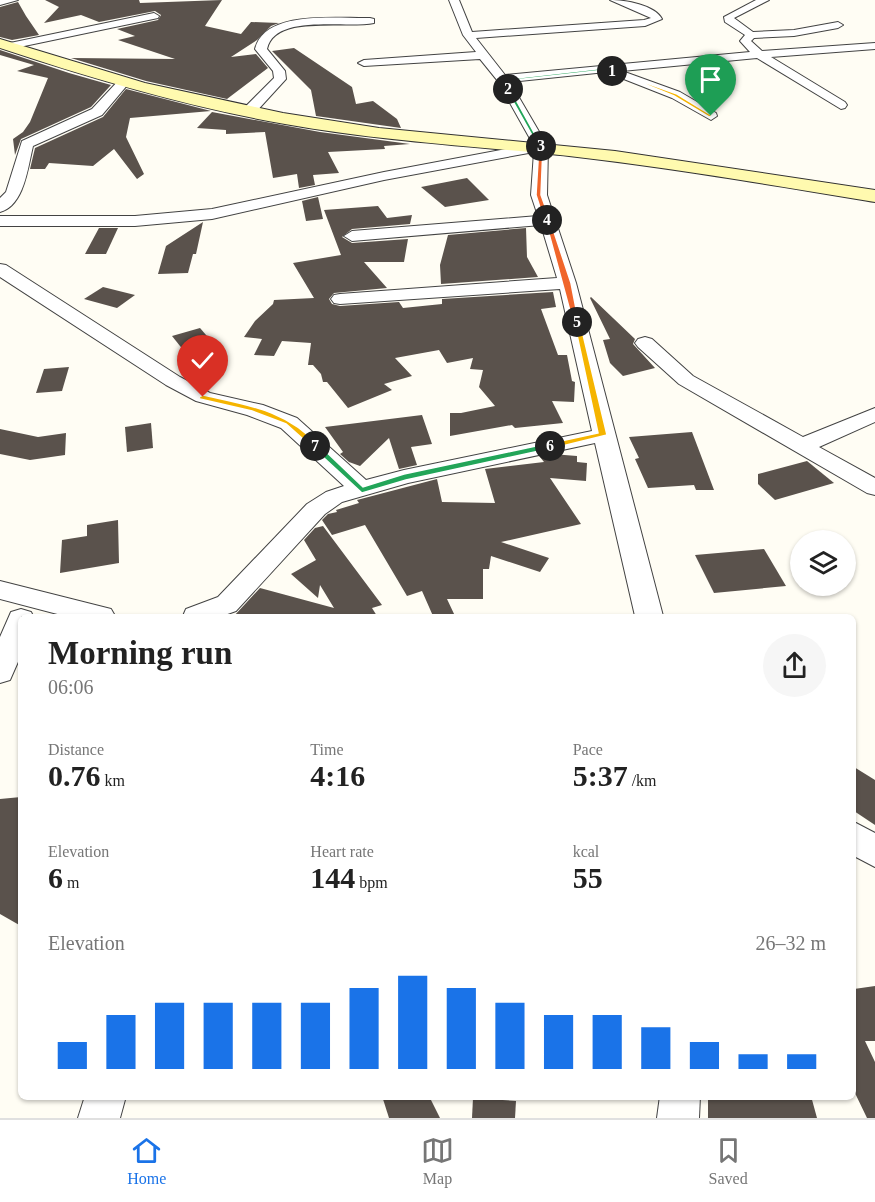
<!DOCTYPE html>
<meta charset="utf-8">
<style>
:root{--surface:#fff;--page:#f6f6f6;--text:#222;--muted:#767676;--line:#e0e0e0;--accent:#1a73e8}
body{margin:0;font-family:Georgia,serif;background:var(--page);color:var(--text);height:100vh;display:flex;flex-direction:column;font-size:22px;white-space:nowrap}
*{box-sizing:border-box;margin:0}
p{font-size:20px;color:var(--muted)}
.icon{flex:none;width:33px;height:33px;fill:none;stroke:currentColor;stroke-width:2;stroke-linecap:round;stroke-linejoin:round}
.map{position:relative;flex:1;overflow:hidden}
.sheet{position:absolute;left:18px;top:614px;width:838px;height:486px;display:flex;flex-direction:column;background:var(--surface);border-radius:9px;box-shadow:0 2px 4px #0004}
.sheet>*{flex:none}
.buttons{position:absolute;left:790px;top:530px;display:grid;gap:12px}
.buttons a{display:grid;place-items:center;width:66px;height:66px;border-radius:50%;background:var(--surface);box-shadow:0 2px 4px #0004;font-size:30px}
.pin{position:absolute;display:grid;place-items:center;width:51px;height:51px;color:#fff;margin:-62px -26px;border-radius:50% 50% 50% 0;rotate:-45deg;box-shadow:0 0 6px #0007}
.pin .icon{rotate:45deg}
.km{position:absolute;width:30px;height:30px;margin:-15px;border-radius:50%;background:#222;color:#fff;font-size:16px;line-height:30px;text-align:center}
.round{display:grid;place-items:center;flex:none;width:63px;height:63px;border-radius:32px;background:var(--page)}
.headline{display:flex;align-items:center;justify-content:space-between;height:102px;padding:0 30px}
h1{font-size:33px;font-weight:700;line-height:45px}
.stats{display:grid;grid-template-columns:repeat(3,1fr);gap:9px;height:102px;padding:6px 30px}
.stats div{display:grid;align-content:center}
.stats b{font-size:30px;font-weight:700}
.stats small{font-size:16px;font-weight:400}
.stats p{font-size:16px}
.chart{height:168px;padding:12px 30px}
.chart p{display:flex;justify-content:space-between}
.chart svg{width:100%;height:108px;margin-top:6px;stroke:var(--accent);stroke-width:6}
.tab-bar{display:flex;justify-content:space-around;align-items:center;height:84px;border-top:2px solid var(--line);background:var(--surface);font-size:16px;color:var(--muted)}
.tab-bar a{display:grid;justify-items:center;gap:3px}
.tab-bar .current{color:var(--accent)}
.map>svg:first-child{display:block}
.building{fill:#5a524c}
.lines{fill:none;stroke-linecap:round;stroke-linejoin:round}
.street-casing{stroke:#434343;stroke-width:2}
.secondary-casing{stroke:#323232;stroke-width:2}
.street{fill:#fff;fill-rule:evenodd}
.secondary{fill:#fffaaf;fill-rule:evenodd}
.split-1{fill:#f5b400;stroke:#fff;stroke-width:1.5}
.split-2{fill:#22a559;stroke:#fff;stroke-width:1.5}
.split-3{fill:#22a559;stroke:#fff;stroke-width:1.5}
.split-4{fill:#f0652b;stroke:#fff;stroke-width:1.5}
.split-5{fill:#f0652b;stroke:#fff;stroke-width:1.5}
.split-6{fill:#f5b400;stroke:#fff;stroke-width:1.5}
.split-7{fill:#22a559;stroke:#fff;stroke-width:1.5}
.split-8{fill:#f5b400;stroke:#fff;stroke-width:1.5}
</style>
<div class="map">
<svg width="875" height="1118" viewBox="0 0 875 1118">
<rect width="100%" height="100%" fill="#fffdf4"/>
<g class="building">
<path d="M 45,0 L 139,0 L 140,3 L 222,0 L 205,26 L 241,34 L 251,22 L 279,23 L 271,26 L 257,40 L 231,57 L 256,54 L 268,68 L 227,99 L 146,81 L 71,58 L 175,59 L 118,40 L 135,36 L 117,29 L 158,20 L 161,15 L 155,11 L 99,22 L 81,15 L 44,23 L 59,7 Z"/>
<path d="M 18,2 L 26,16 L 39,35 L 12,40 L 0,37 L 0,7 Z"/>
<path d="M 294,48 L 352,87 L 356,104 L 373,101 L 397,119 L 401,128 L 316,116 L 311,90 L 272,51 Z"/>
<path d="M 0,50 L 69,73 L 111,85 L 91,107 L 21,139 L 15,155 L 13,139 L 23,132 L 30,122 L 48,78 L 17,71 L 34,65 L 0,55 Z"/>
<path d="M 126,89 L 211,111 L 130,118 L 126,137 L 144,174 L 137,179 L 114,149 L 93,166 L 49,163 L 45,169 L 30,169 L 35,148 L 103,117 Z"/>
<path d="M 212,112 L 320,132 L 410,144 L 384,146 L 385,149 L 328,152 L 339,173 L 313,175 L 315,185 L 299,188 L 297,174 L 273,178 L 265,132 L 226,134 L 226,130 L 197,128 Z"/>
<path d="M 467,178 L 489,200 L 445,207 L 421,187 Z"/>
<path d="M 318,197 L 323,219 L 306,221 L 302,201 Z"/>
<path d="M 378,206 L 387,218 L 412,215 L 410,224 L 352,229 L 342,237 L 352,243 L 408,239 L 404,262 L 364,262 L 387,288 L 334,293 L 329,299 L 332,304 L 340,306 L 399,302 L 403,308 L 442,304 L 442,299 L 553,292 L 556,307 L 541,309 L 558,355 L 567,355 L 572,381 L 575,382 L 574,402 L 552,401 L 563,423 L 515,428 L 512,425 L 450,436 L 450,413 L 461,413 L 495,406 L 479,387 L 483,370 L 470,369 L 473,358 L 447,363 L 439,350 L 395,358 L 412,376 L 384,384 L 392,390 L 348,408 L 327,382 L 323,382 L 321,374 L 313,365 L 308,365 L 311,343 L 282,341 L 274,356 L 254,355 L 262,339 L 244,337 L 255,321 L 273,304 L 274,300 L 314,298 L 293,263 L 341,255 L 324,210 Z"/>
<path d="M 203,222 L 196,254 L 193,254 L 188,273 L 158,274 L 166,246 Z"/>
<path d="M 99,228 L 118,228 L 106,254 L 85,254 Z"/>
<path d="M 526,228 L 527,257 L 538,277 L 441,284 L 440,265 L 448,235 Z"/>
<path d="M 103,287 L 135,295 L 117,308 L 84,299 Z"/>
<path d="M 591,297 L 635,339 L 633,344 L 655,368 L 623,376 L 610,363 L 603,340 L 610,339 L 590,298 Z"/>
<path d="M 200,328 L 213,343 L 184,351 L 172,336 Z"/>
<path d="M 69,367 L 62,391 L 36,393 L 44,369 Z"/>
<path d="M 422,415 L 432,444 L 411,447 L 417,465 L 399,469 L 389,438 L 360,466 L 349,462 L 340,454 L 343,452 L 325,427 Z"/>
<path d="M 151,423 L 153,448 L 127,452 L 125,427 Z"/>
<path d="M 0,429 L 38,437 L 66,433 L 65,455 L 30,460 L 0,454 Z"/>
<path d="M 692,432 L 714,490 L 696,490 L 694,485 L 648,488 L 635,459 L 639,458 L 629,437 Z"/>
<path d="M 552,454 L 577,456 L 577,462 L 587,463 L 586,481 L 550,478 L 581,524 L 501,542 L 549,558 L 540,572 L 491,556 L 489,569 L 483,569 L 483,599 L 447,599 L 455,616 L 433,616 L 422,591 L 407,596 L 365,525 L 332,535 L 322,520 L 328,514 L 337,512 L 336,510 L 359,503 L 357,500 L 437,479 L 442,502 L 495,503 L 485,469 L 544,462 L 540,457 Z"/>
<path d="M 807,461 L 834,483 L 775,500 L 758,484 L 758,474 Z"/>
<path d="M 118,520 L 119,563 L 60,573 L 62,540 L 87,536 L 87,525 Z"/>
<path d="M 323,526 L 382,605 L 372,608 L 377,616 L 234,616 L 260,588 L 334,608 L 320,585 L 318,598 L 291,574 L 316,560 L 304,540 L 315,528 Z"/>
<path d="M 764,549 L 786,586 L 714,593 L 695,555 Z"/>
<path d="M 854,767 L 875,780 L 875,825 L 854,811 Z"/>
<path d="M 21,797 L 21,926 L 0,914 L 0,799 Z"/>
<path d="M 875,986 L 875,1041 L 865,1041 L 875,1062 L 875,1118 L 867,1118 L 854,1091 L 854,989 Z"/>
<path d="M 382,1096 L 429,1096 L 440,1118 L 389,1118 Z"/>
<path d="M 708,1096 L 811,1096 L 817,1118 L 708,1118 Z"/>
<path d="M 473,1098 L 516,1101 L 515,1118 L 472,1118 Z"/>
</g>
<g class="lines">
<defs>
<g id="street">
<path d="M 0,0 L 18,0 L 0,5 Z"/>
<path d="M 449,0 L 459,0 L 472,32 L 644,20 L 651,18 L 610,0 C 625,0 655,5 662,19 L 645,26 L 476,38 L 505,75 L 750,52 L 740,41 L 745,35 L 725,22 L 724,17 L 756,0 L 769,0 L 734,18 L 753,32 L 794,30 L 838,22 L 843,25 L 838,28 L 794,36 L 754,38 L 751,41 L 762,51 L 875,43 L 875,49 L 771,57 L 845,102 L 847,105 L 845,108 L 841,109 L 757,58 L 622,71 L 680,92 L 716,113 L 717,116 L 711,120 L 672,98 L 606,72 L 510,82 L 548,147 L 547,195 L 576,283 L 663,616 L 635,616 L 595,443 L 408,483 L 342,502 L 325,514 L 236,611 L 222,616 L 183,616 L 186,609 L 218,597 L 307,504 L 326,492 L 344,486 L 281,428 L 247,415 L 196,401 L 166,385 L 0,277 L 0,264 L 6,265 L 180,377 L 210,393 L 263,405 L 297,418 L 366,480 L 404,470 L 592,431 L 560,289 L 340,304 L 334,303 L 331,299 L 334,295 L 340,294 L 557,278 L 541,225 L 352,241 L 344,236 L 352,231 L 538,216 L 531,195 L 534,152 L 384,180 L 212,219 L 135,226 L 0,226 L 0,216 L 135,216 L 212,209 L 384,172 L 533,144 L 497,80 L 480,59 L 364,66 L 358,63 L 364,60 L 476,52 L 463,35 Z"/>
<path d="M 154,13 L 159,16 L 158,18 L 10,49 L 5,46 L 10,43 Z"/>
<path d="M 370,18 L 374,19 L 374,23 C 346,29 275,13 267,49 L 285,71 L 286,79 L 254,114 L 244,114 L 243,111 L 244,108 L 274,78 L 273,71 L 255,49 C 265,9 338,19 370,18 Z"/>
<path d="M 123,79 L 129,83 L 102,115 L 33,146 C 28,167 24,206 0,212 L 0,198 L 6,192 L 22,141 L 92,109 L 119,80 Z"/>
<path d="M 645,337 L 652,339 L 693,376 L 803,437 L 875,408 L 875,422 L 819,447 L 875,478 L 875,495 L 867,493 L 679,384 L 638,347 L 635,343 L 638,339 Z"/>
<path d="M 0,581 L 111,609 L 115,616 L 65,616 L 0,599 Z"/>
<path d="M 21,609 L 31,612 L 33,616 L 21,616 L 21,655 L 10,680 L 0,683 L 0,637 L 11,612 Z"/>
<path d="M 854,822 L 875,833 L 875,867 L 854,856 Z"/>
<path d="M 85,1096 L 126,1096 L 120,1118 L 78,1118 Z"/>
<path d="M 660,1096 L 700,1096 L 699,1118 L 657,1118 Z"/>
</g>
<path id="secondary" d="M 0,39 L 145,83 L 283,113 L 379,128 L 615,151 L 875,190 L 875,202 C 773,185 672,168 569,156 C 474,146 379,141 285,124 C 188,107 93,79 0,48 Z"/>
</defs>
<use href="#street" class="street-casing"/>
<use href="#secondary" class="secondary-casing"/>
<use href="#street" class="street"/>
<use href="#secondary" class="secondary"/>
</g>
<path class="split-1" d="M 610,70 L 677,94 L 713,116 L 709,117 L 674,96 Z"/>
<path class="split-2" d="M 605,68 L 614,71 L 605,70 L 505,81 L 510,89 L 508,91 L 500,80 Z"/>
<path class="split-3" d="M 508,88 L 510,89 L 542,147 L 538,146 L 506,89 Z"/>
<path class="split-4" d="M 539,145 L 543,146 L 541,195 L 550,220 L 547,222 L 544,220 L 536,195 Z"/>
<path class="split-5" d="M 545,219 L 550,220 L 571,283 L 579,324 L 573,322 Z"/>
<path class="split-6" d="M 574,321 L 580,322 L 607,435 L 550,449 L 547,448 L 547,444 L 598,433 Z"/>
<path class="split-7" d="M 550,443 L 553,444 L 553,448 L 406,480 L 362,493 L 311,446 L 318,444 L 363,487 L 404,474 Z"/>
<path class="split-8" d="M 203,395 C 248,405 287,410 319,446 L 312,447 L 286,424 L 252,411 L 200,399 L 199,397 Z"/>
</svg>
<div class="buttons">
<a><svg class="icon" aria-label="layers" viewBox="0 0 24 24"><path d="M12 4l9 5-9 5-9-5zM3 14l9 5 9-5"/></svg></a>
</div>
<div class="pin" style="left:711px;top:116px;background:#1e9e55"><svg class="icon" aria-label="arrive" viewBox="0 0 24 24"><path d="M6 21V4h12l-3 4 3 4H6"/></svg></div>
<div class="pin" style="left:203px;top:397px;background:#d93025"><svg class="icon" aria-label="check" viewBox="0 0 24 24"><path d="M5 12l5 5 9-10"/></svg></div>
<b class="km" style="left:612px;top:71px">1</b>
<b class="km" style="left:508px;top:89px">2</b>
<b class="km" style="left:541px;top:146px">3</b>
<b class="km" style="left:547px;top:220px">4</b>
<b class="km" style="left:577px;top:322px">5</b>
<b class="km" style="left:550px;top:446px">6</b>
<b class="km" style="left:315px;top:446px">7</b>
<section class="sheet">
<div class="headline"><div><h1>Morning run</h1><p>06:06</p></div><a class="round"><svg class="icon" aria-label="share" viewBox="0 0 24 24"><path d="M12 15V3M7 8l5-5 5 5M5 13v7h14v-7"/></svg></a></div>
<div class="stats">
<div><p>Distance</p><b>0.76<small> km</small></b></div>
<div><p>Time</p><b>4:16</b></div>
<div><p>Pace</p><b>5:37<small> /km</small></b></div>
</div>
<div class="stats">
<div><p>Elevation</p><b>6<small> m</small></b></div>
<div><p>Heart rate</p><b>144<small> bpm</small></b></div>
<div><p>kcal</p><b>55</b></div>
</div>
<div class="chart"><p><span>Elevation</span>26–32 m</p>
<svg viewBox="0 0 160 44" preserveAspectRatio="none"><path d="M5 44V33M15 44V22M25 44V17M35 44V17M45 44V17M55 44V17M65 44V11M75 44V6M85 44V11M95 44V17M105 44V22M115 44V22M125 44V27M135 44V33M145 44V38M155 44V38"/></svg>
</div>
</section>
</div>
<nav class="tab-bar">
<a class="current"><svg class="icon" aria-label="home" viewBox="0 0 24 24"><path d="M3 11l9-7 9 7M6 9v11h12V9"/></svg>Home</a>
<a><svg class="icon" aria-label="map" viewBox="0 0 24 24"><path d="M3 6l6-2 6 2 6-2v14l-6 2-6-2-6 2zM9 4v14M15 6v14"/></svg>Map</a>
<a><svg class="icon" aria-label="saved" viewBox="0 0 24 24"><path d="M7 4h10v16l-5-4-5 4z"/></svg>Saved</a>
</nav>
